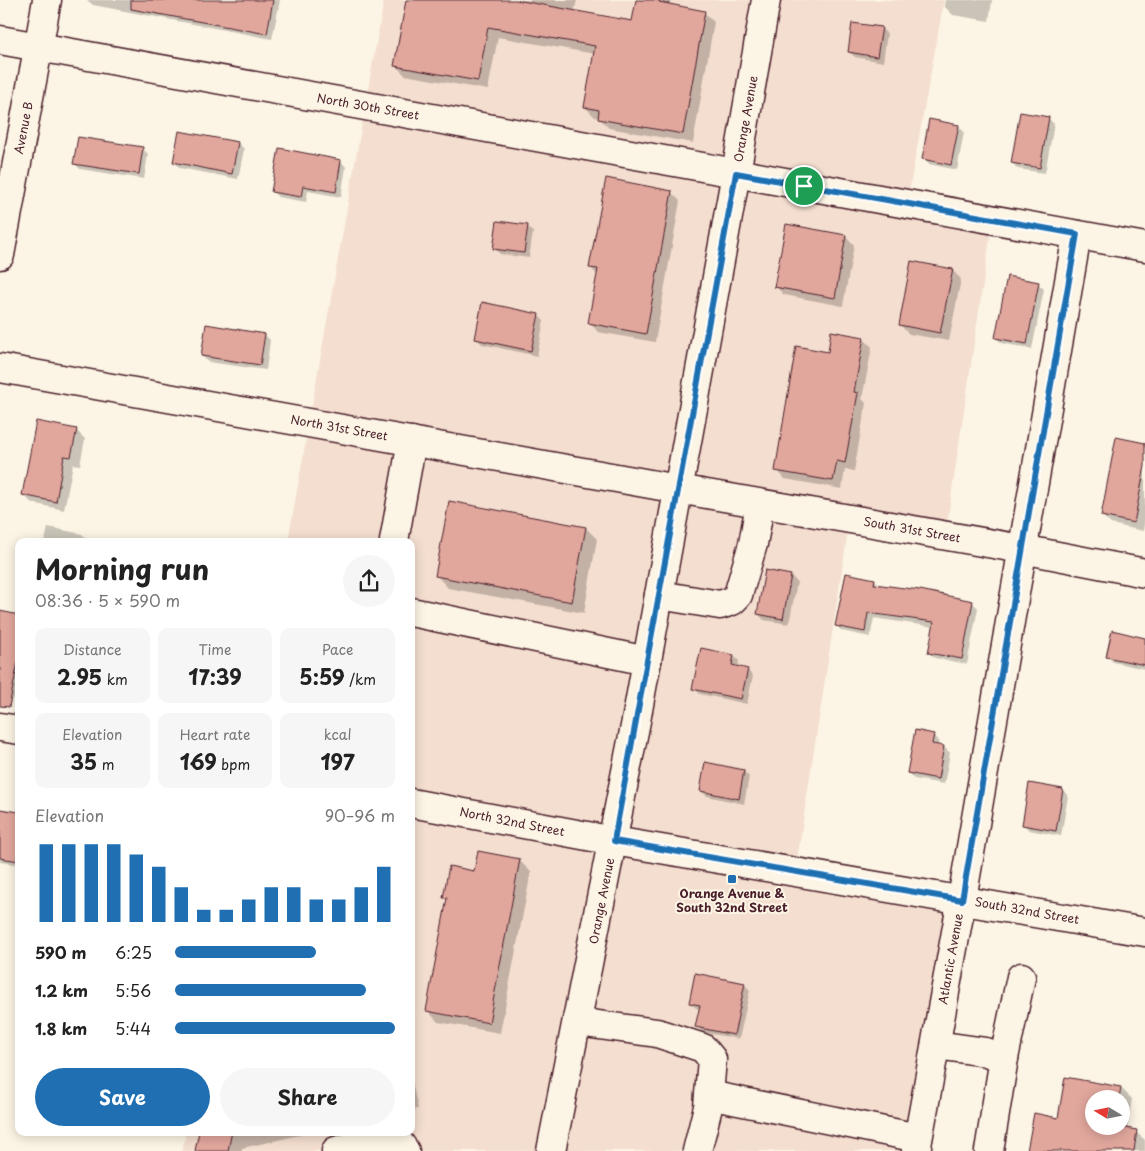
<!DOCTYPE html>
<meta charset="utf-8">
<style>
:root{--surface:#fff;--page:#f6f6f6;--text:#222;--muted:#767676;--accent:#1f6fb2}
body{margin:0;font-family:"Playpen Sans",sans-serif;background:var(--page);color:var(--text);height:100vh;display:flex;flex-direction:column;font-size:19px;white-space:nowrap}
*{box-sizing:border-box;margin:0}
p{font-size:16px;color:var(--muted)}
.icon{flex:none;width:28px;height:28px;fill:none;stroke:currentColor;stroke-width:2;stroke-linecap:round;stroke-linejoin:round}
.map{position:relative;flex:1;overflow:hidden}
.side{position:absolute;left:15px;top:538px;width:400px;height:598px;display:flex;flex-direction:column;background:var(--surface);border-radius:10px;box-shadow:0 2px 12px #0003}
.side>*{flex:none}
.needle{width:32px;rotate:280deg}
.controls{position:absolute;left:1085px;top:1090px;display:grid;gap:10px}
.controls a{display:grid;place-items:center;width:45px;height:45px;border-radius:50%;background:var(--surface);box-shadow:0 2px 12px #0003;font-size:25px}
.pin{position:absolute;display:grid;place-items:center;width:42px;height:42px;color:#fff;margin:-21px;border:2px solid #fff;border-radius:50%;box-shadow:0 1px 5px #0007}
.round{display:grid;place-items:center;flex:none;width:52px;height:52px;border-radius:26px;background:var(--page)}
.summary{display:flex;align-items:center;justify-content:space-between;height:85px;padding:0 20px}
h1{font-size:28px;font-weight:700;line-height:38px}
.figures{display:grid;grid-template-columns:repeat(3,1fr);gap:8px;height:85px;padding:5px 20px}
.figures div{display:grid;align-content:center;border-radius:10px;background:var(--page);text-align:center}
.figures b{font-size:21px;font-weight:700}
.figures small{font-size:14px;font-weight:400}
.figures p{font-size:14px}
.chart{height:140px;padding:10px 20px}
.chart p{display:flex;justify-content:space-between}
.chart svg{width:100%;height:90px;margin-top:5px;stroke:var(--accent);stroke-width:6}
.button{display:flex;gap:10px;margin-top:auto;padding:10px 20px}
.button a{flex:1;height:58px;border-radius:30px;background:var(--accent);color:#fff;font-size:20px;font-weight:700;line-height:58px;text-align:center}
.button a+a{background:var(--page);color:var(--text)}
ul{padding:0 20px;list-style:none;font-size:16px}
li{display:grid;grid-template-columns:80px 60px 1fr;align-items:center;height:38px}
li i{height:12px;border-radius:6px;background:var(--accent)}
.map>svg:first-child{display:block}
.built{fill:#f4decf}
.shadow{fill:#0003;fill-rule:evenodd}
.building{fill:#e1a79d;stroke:#4a1f2b}
.lines{fill:none;stroke-linecap:round;stroke-linejoin:round}
.minor-casing{stroke:#4a1f2b;stroke-width:31}
.major-casing{stroke:#4a1f2b;stroke-width:31}
.minor{stroke:#fcf5e5;stroke-width:28}
.major{stroke:#fcf5e5;stroke-width:28}
.route-casing{stroke:#fff;stroke-width:10}
.route{stroke:#1f6fb2;stroke-width:6}
.poi-dot{fill:#1f6fb2;stroke:#fcf5e5;stroke-width:2}
.labels{text-anchor:middle;stroke-width:4;stroke-linejoin:round;paint-order:stroke}
.street-label{font-size:12px;fill:#4a1f2b;stroke:#fcf5e5}
.poi-label{font-size:12px;font-weight:bold;fill:#4a1f2b;stroke:#fcf5e5}
</style>
<div class="map">
<svg width="1145" height="1151" viewBox="0 0 1145 1151">
<rect width="100%" height="100%" fill="#fcf5e5"/>
<filter id="ink" filterUnits="userSpaceOnUse"><feTurbulence type="fractalNoise" baseFrequency=".02" numOctaves="2"/><feDisplacementMap in="SourceGraphic" scale="10" xChannelSelector="R" yChannelSelector="G"/><feConvolveMatrix kernelMatrix="1 2 1 2 8 2 1 2 1" color-interpolation-filters="sRGB"/></filter>
<g filter="url(#ink)">
<g class="built">
<path d="M 384,0 L 752,0 L 725,159 L 367,95 Z"/>
<path d="M 779,0 L 944,0 L 909,192 L 752,164 Z"/>
<path d="M 363,118 L 721,183 L 666,475 L 311,411 Z"/>
<path d="M 747,188 L 991,231 L 947,524 L 877,512 L 853,504 L 852,508 L 693,480 Z"/>
<path d="M 307,435 L 662,499 L 602,827 L 411,791 L 411,541 L 288,541 Z"/>
<path d="M 689,504 L 848,531 L 797,860 L 629,832 L 652,712 Z"/>
<path d="M 411,816 L 598,851 L 537,1151 L 182,1151 L 186,1131 L 411,1131 Z"/>
<path d="M 625,855 L 946,909 L 902,1151 L 565,1151 Z"/>
</g>
<g class="shadow">
<path d="M 87,0 L 280,0 L 272,39 L 93,5 Z"/>
<path d="M 407,0 L 577,0 L 574,12 L 633,22 L 637,0 L 671,0 L 670,5 L 704,12 L 714,22 L 693,143 L 609,128 L 599,118 L 595,117 L 585,107 L 595,54 L 498,37 L 488,90 L 405,75 L 395,65 Z"/>
<path d="M 945,0 L 992,0 L 989,21 L 953,15 L 944,6 Z"/>
<path d="M 882,29 L 887,34 L 883,62 L 855,57 L 849,52 Z"/>
<path d="M 1048,118 L 1054,124 L 1045,173 L 1018,169 L 1012,163 Z"/>
<path d="M 959,126 L 964,132 L 957,170 L 929,164 L 923,159 Z"/>
<path d="M 180,132 L 238,143 L 244,149 L 238,179 L 180,168 L 174,162 Z"/>
<path d="M 143,149 L 148,154 L 144,179 L 80,169 L 74,163 Z"/>
<path d="M 341,161 L 346,167 L 341,197 L 308,191 L 306,202 L 278,197 L 273,192 Z"/>
<path d="M 671,192 L 680,201 L 655,342 L 598,332 L 590,323 L 598,276 L 590,267 Z"/>
<path d="M 527,226 L 533,232 L 529,258 L 500,254 L 494,248 Z"/>
<path d="M 846,236 L 854,245 L 843,306 L 784,295 L 775,286 Z"/>
<path d="M 952,270 L 961,279 L 949,341 L 909,334 L 900,325 Z"/>
<path d="M 1038,284 L 1044,289 L 1032,349 L 1002,343 L 996,338 Z"/>
<path d="M 538,315 L 544,321 L 537,356 L 482,344 L 477,339 Z"/>
<path d="M 265,335 L 270,340 L 266,370 L 208,362 L 202,356 Z"/>
<path d="M 863,338 L 872,347 L 862,399 L 866,403 L 854,471 L 845,469 L 842,489 L 785,479 L 777,470 L 829,353 Z"/>
<path d="M 76,430 L 85,439 L 80,465 L 73,464 L 64,510 L 32,503 L 23,495 Z"/>
<path d="M 1145,444 L 1145,519 L 1143,531 L 1111,524 L 1102,516 Z"/>
<path d="M 48,527 L 82,534 L 89,541 L 45,541 Z"/>
<path d="M 586,528 L 597,539 L 584,613 L 448,588 L 437,576 Z"/>
<path d="M 766,571 L 791,576 L 797,582 L 789,624 L 764,620 L 758,614 Z"/>
<path d="M 875,580 L 880,586 L 972,602 L 978,608 L 967,664 L 935,658 L 929,653 L 934,627 L 874,618 L 870,637 L 842,631 L 837,626 Z"/>
<path d="M 0,613 L 19,616 L 19,700 L 0,696 Z"/>
<path d="M 1145,639 L 1145,669 L 1113,662 L 1108,656 Z"/>
<path d="M 734,656 L 739,661 L 738,668 L 747,670 L 753,676 L 747,704 L 700,694 L 694,688 Z"/>
<path d="M 934,735 L 939,741 L 938,746 L 944,747 L 950,753 L 944,784 L 914,779 L 908,773 Z"/>
<path d="M 744,771 L 749,777 L 744,804 L 707,796 L 701,791 Z"/>
<path d="M 1063,790 L 1068,796 L 1061,836 L 1029,830 L 1023,824 Z"/>
<path d="M 0,811 L 19,814 L 19,865 L 0,862 Z"/>
<path d="M 519,860 L 531,872 L 500,1033 L 438,1022 L 427,1010 L 448,900 L 445,897 L 475,872 Z"/>
<path d="M 744,984 L 750,990 L 739,1039 L 702,1032 L 697,1026 L 700,1009 L 696,1008 L 690,1002 Z"/>
<path d="M 411,1077 L 418,1109 L 411,1110 Z"/>
<path d="M 1066,1079 L 1121,1088 L 1132,1099 L 1127,1130 L 1136,1132 L 1145,1140 L 1145,1151 L 1028,1151 L 1059,1119 ZM 1094,1099 L 1121,1099 L 1121,1126 L 1094,1126 Z"/>
<path d="M 200,1131 L 317,1131 L 242,1148 L 242,1151 L 197,1151 Z"/>
</g>
<g class="building">
<path d="M 131,0 L 273,0 L 267,34 L 131,9 Z"/>
<path d="M 406,0 L 516,0 L 632,21 L 636,0 L 660,0 L 659,2 L 705,11 L 683,134 L 598,119 L 599,110 L 584,107 L 595,46 L 488,27 L 478,81 L 394,66 Z"/>
<path d="M 852,23 L 882,27 L 877,57 L 848,52 Z"/>
<path d="M 1020,112 L 1049,117 L 1040,168 L 1011,163 Z"/>
<path d="M 929,119 L 959,125 L 951,165 L 922,159 Z"/>
<path d="M 179,131 L 238,142 L 232,174 L 173,162 Z"/>
<path d="M 78,137 L 143,147 L 139,174 L 73,164 Z"/>
<path d="M 279,148 L 341,160 L 336,192 L 303,186 L 301,197 L 271,192 Z"/>
<path d="M 606,178 L 672,191 L 646,334 L 588,323 L 598,269 L 589,268 Z"/>
<path d="M 497,221 L 528,225 L 524,253 L 493,249 Z"/>
<path d="M 786,224 L 846,235 L 835,298 L 774,287 Z"/>
<path d="M 911,261 L 953,269 L 940,333 L 899,325 Z"/>
<path d="M 1007,276 L 1039,282 L 1027,344 L 995,338 Z"/>
<path d="M 482,302 L 539,314 L 531,351 L 475,339 Z"/>
<path d="M 206,324 L 265,334 L 260,365 L 201,356 Z"/>
<path d="M 831,331 L 864,337 L 854,392 L 858,393 L 845,463 L 837,461 L 833,481 L 775,471 L 796,346 L 828,352 Z"/>
<path d="M 36,421 L 77,429 L 71,457 L 64,456 L 56,502 L 22,495 Z"/>
<path d="M 1116,437 L 1145,443 L 1145,466 L 1134,523 L 1101,516 Z"/>
<path d="M 449,501 L 586,527 L 572,602 L 435,576 Z"/>
<path d="M 765,570 L 791,575 L 783,619 L 757,614 Z"/>
<path d="M 846,573 L 875,579 L 874,584 L 920,590 L 973,601 L 962,659 L 928,653 L 934,622 L 868,613 L 865,632 L 835,626 Z"/>
<path d="M 0,611 L 19,615 L 19,657 L 9,707 L 0,706 Z"/>
<path d="M 1112,630 L 1145,638 L 1145,665 L 1106,657 Z"/>
<path d="M 701,648 L 734,655 L 732,665 L 748,669 L 741,699 L 692,689 Z"/>
<path d="M 915,730 L 934,734 L 932,744 L 944,746 L 938,779 L 907,773 Z"/>
<path d="M 705,762 L 744,770 L 739,799 L 700,791 Z"/>
<path d="M 1029,783 L 1063,789 L 1056,831 L 1022,825 Z"/>
<path d="M 0,809 L 19,812 L 19,861 L 0,858 Z"/>
<path d="M 478,851 L 520,859 L 489,1023 L 426,1011 L 447,898 L 443,898 L 449,866 L 474,871 Z"/>
<path d="M 695,973 L 745,983 L 734,1035 L 695,1027 L 700,1005 L 689,1003 Z"/>
<path d="M 1065,1077 L 1121,1087 L 1119,1099 L 1094,1099 L 1094,1126 L 1115,1126 L 1137,1130 L 1134,1151 L 1027,1151 L 1034,1113 L 1058,1118 Z"/>
<path d="M 199,1131 L 232,1131 L 228,1151 L 195,1151 Z"/>
</g>
<g class="lines">
<defs>
<g id="minor">
<path d="M 0,40 L 1145,247"/>
<path d="M 0,255 L 47,0"/>
<path d="M 0,368 L 678,489 L 1022,549 L 1145,573"/>
<path d="M 394,541 L 412,441"/>
<path d="M 659,595 L 720,605 L 732,601 L 738,595 L 753,544 L 760,504"/>
<path d="M 411,612 L 647,661"/>
<path d="M 0,727 L 19,730"/>
<path d="M 411,803 L 614,841 L 1145,932"/>
<path d="M 577,1022 L 657,1033 L 703,1048 L 712,1059 L 708,1107 L 697,1151"/>
<path d="M 936,1045 L 986,1052 L 1004,1058 L 989,1151"/>
<path d="M 1004,1058 L 1021,977"/>
<path d="M 709,1095 L 918,1138"/>
<path d="M 336,1151 L 381,1138 L 400,1144 L 405,1151"/>
<path d="M 916,1151 L 962,899 L 1077,235"/>
</g>
<path id="major" d="M 551,1151 L 636,721 L 736,173 L 766,0"/>
</defs>
<use href="#minor" class="minor-casing"/>
<use href="#major" class="major-casing"/>
<use href="#minor" class="minor"/>
<use href="#major" class="major"/>
</g>
</g>
<g class="lines" filter="url(#ink)">
<defs>
<path id="route" d="M 736,173 L 1077,234 L 962,900 L 614,841 Z"/>
</defs>
<use href="#route" class="route-casing"/>
<use href="#route" class="route"/>
</g>
<rect class="poi-dot" x="727" y="874" width="10" height="10" rx="2.5"/>
<g class="labels">
<g class="street-label">
<text transform="translate(368 107) rotate(10)" y="4">North 30th Street</text>
<text transform="translate(746 119) rotate(-80)" y="4">Orange Avenue</text>
<text transform="translate(24 128) rotate(-79)" y="4">Avenue B</text>
<text transform="translate(339 428) rotate(10)" y="4">North 31st Street</text>
<text transform="translate(912 530) rotate(10)" y="4">South 31st Street</text>
<text transform="translate(512 822) rotate(11)" y="4">North 32nd Street</text>
<text transform="translate(602 901) rotate(-79)" y="4">Orange Avenue</text>
<text transform="translate(1027 911) rotate(10)" y="4">South 32nd Street</text>
<text transform="translate(951 959) rotate(-80)" y="4">Atlantic Avenue</text>
</g>
<g class="poi-label">
<text x="732" y="898">Orange Avenue &amp;<tspan x="732" dy="14">South 32nd Street</tspan></text>
</g>
</g>
</svg>
<div class="controls">
<a><svg class="needle" viewBox="-14 -14 28 28"><path d="M0-13l5 13h-10z" fill="#e53935"/><path d="M0 13l5-13h-10z" fill="#767676"/></svg></a>
</div>
<div class="pin" style="left:804px;top:186px;background:#1e9e55"><svg class="icon" aria-label="arrive" viewBox="0 0 24 24"><path d="M6 21V4h12l-3 4 3 4H6"/></svg></div>
<section class="side">
<div class="summary"><div><h1>Morning run</h1><p>08:36 · 5 × 590 m</p></div><a class="round"><svg class="icon" aria-label="share" viewBox="0 0 24 24"><path d="M12 15V3M7 8l5-5 5 5M5 13v7h14v-7"/></svg></a></div>
<div class="figures">
<div><p>Distance</p><b>2.95<small> km</small></b></div>
<div><p>Time</p><b>17:39</b></div>
<div><p>Pace</p><b>5:59<small> /km</small></b></div>
</div>
<div class="figures">
<div><p>Elevation</p><b>35<small> m</small></b></div>
<div><p>Heart rate</p><b>169<small> bpm</small></b></div>
<div><p>kcal</p><b>197</b></div>
</div>
<div class="chart"><p><span>Elevation</span>90–96 m</p>
<svg viewBox="0 0 160 44" preserveAspectRatio="none"><path d="M5 44V6M15 44V6M25 44V6M35 44V6M45 44V11M55 44V17M65 44V27M75 44V38M85 44V38M95 44V33M105 44V27M115 44V27M125 44V33M135 44V33M145 44V27M155 44V17"/></svg>
</div>
<ul>
<li><b>590 m</b>6:25<i style="width:64%"></i></li>
<li><b>1.2 km</b>5:56<i style="width:87%"></i></li>
<li><b>1.8 km</b>5:44<i style="width:100%"></i></li>
</ul>
<div class="button"><a>Save</a><a>Share</a></div>
</section>
</div>
